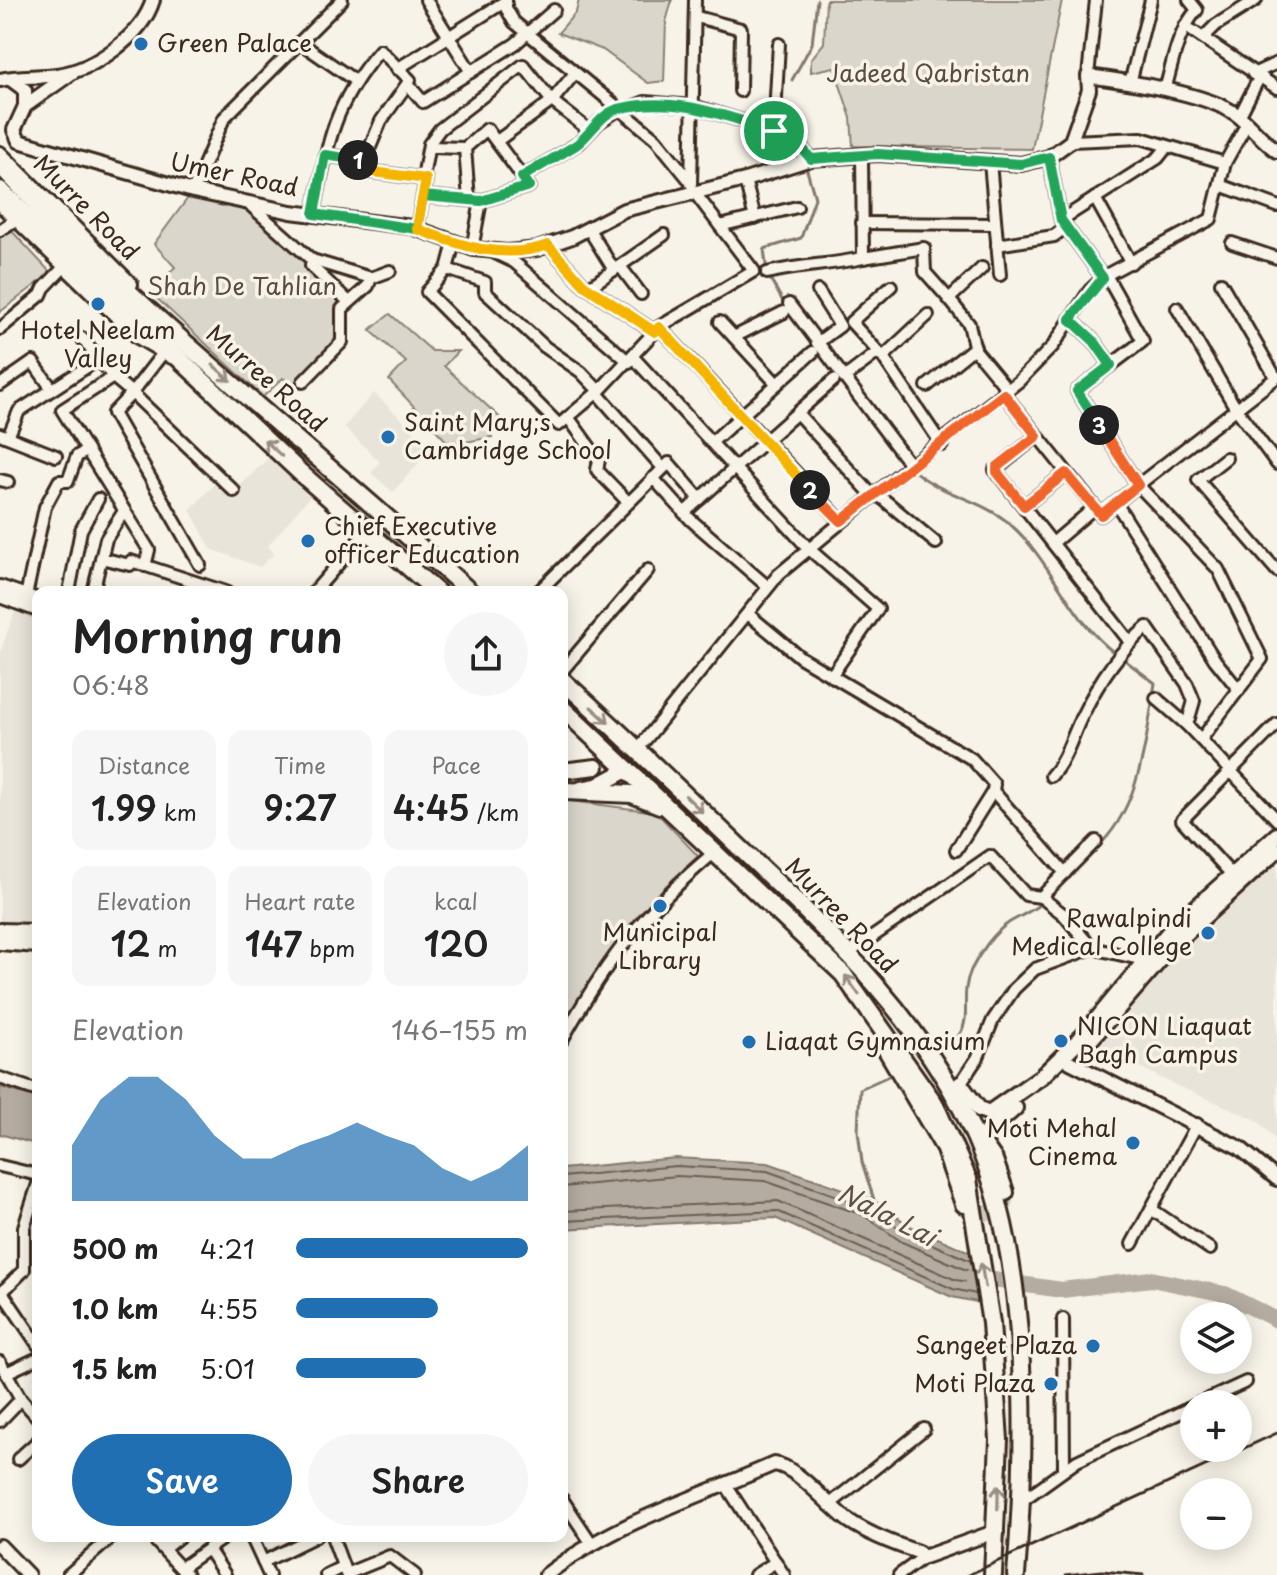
<!DOCTYPE html>
<meta charset="utf-8">
<style>
:root{--surface:#fff;--page:#f6f6f6;--text:#222;--muted:#767676;--accent:#1f6fb2}
body{margin:0;font-family:"Playpen Sans",sans-serif;background:var(--page);color:var(--text);height:100vh;display:flex;flex-direction:column;font-size:30px;white-space:nowrap}
*{box-sizing:border-box;margin:0}
p{font-size:26px;color:var(--muted)}
.icon{flex:none;width:44px;height:44px;fill:none;stroke:currentColor;stroke-width:2;stroke-linecap:round;stroke-linejoin:round}
.map{position:relative;flex:1;overflow:hidden}
.side{position:absolute;left:32px;top:586px;width:536px;height:956px;display:flex;flex-direction:column;background:var(--surface);border-radius:16px;box-shadow:0 4px 20px #0003}
.side>*{flex:none}
.fabs{position:absolute;left:1180px;top:1302px;display:grid;gap:16px}
.fabs a{display:grid;place-items:center;width:72px;height:72px;border-radius:50%;background:var(--surface);box-shadow:0 4px 20px #0003;font-size:40px}
.pin{position:absolute;display:grid;place-items:center;width:68px;height:68px;color:#fff;margin:-34px;border:4px solid #fff;border-radius:50%;box-shadow:0 2px 8px #0007}
.km{position:absolute;width:40px;height:40px;margin:-20px;border-radius:50%;background:#222;color:#fff;font-size:22px;line-height:40px;text-align:center}
.round{display:grid;place-items:center;flex:none;width:84px;height:84px;border-radius:42px;background:var(--page)}
.head{display:flex;align-items:center;justify-content:space-between;height:136px;padding:0 40px}
h1{font-size:44px;font-weight:600;line-height:60px}
.figures{display:grid;grid-template-columns:repeat(3,1fr);gap:12px;height:136px;padding:8px 40px}
.figures div{display:grid;align-content:center;border-radius:16px;background:var(--page);text-align:center}
.figures b{font-size:34px;font-weight:600}
.figures small{font-size:22px;font-weight:400}
.figures p{font-size:22px}
.chart{height:224px;padding:16px 40px}
.chart p{display:flex;justify-content:space-between}
.chart svg{width:100%;height:144px;margin-top:8px;fill:var(--accent);opacity:.7}
.primary-button{display:flex;gap:16px;margin-top:auto;padding:16px 40px}
.primary-button a{flex:1;height:92px;border-radius:48px;background:var(--accent);color:#fff;font-size:32px;font-weight:600;line-height:92px;text-align:center}
.primary-button a+a{background:var(--page);color:var(--text)}
ul{padding:0 40px;list-style:none;font-size:26px}
li{display:grid;grid-template-columns:128px 96px 1fr;align-items:center;height:60px}
li i{height:20px;border-radius:10px;background:var(--accent)}
.map>svg:first-child{display:block}
.built{fill:#e9e4d9}
.green{fill:#dbd6cb;stroke:#8b8074;stroke-width:2}
.water{fill:#b4aca0;stroke:#84786c;stroke-width:2}
.lines{fill:none;stroke-linecap:round;stroke-linejoin:round}
.shore{stroke:#6b5e52;stroke-width:2}
.stream{stroke:#84786c;stroke-width:3}
.river{stroke:#b4aca0;stroke-width:16}
.primary-tunnel{stroke:#d1cbc0;stroke-width:16;stroke-dasharray:16 8;stroke-linecap:butt}
.minor-casing{stroke:#3b2a1e;stroke-width:16}
.tertiary-casing{stroke:#3b2a1e;stroke-width:18}
.secondary-casing{stroke:#3b2a1e;stroke-width:20}
.primary-casing{stroke:#3b2a1e;stroke-width:22}
.minor{stroke:#f7f3e8;stroke-width:10}
.tertiary{stroke:#f7f3e8;stroke-width:12}
.secondary{stroke:#f7f3e8;stroke-width:14}
.primary{stroke:#f7f3e8;stroke-width:16}
.rail{stroke:#3b2a1e;stroke-width:3}
.oneway{stroke:#998e83}
.split-1-casing{stroke:#fff;stroke-width:16}
.split-2-casing{stroke:#fff;stroke-width:16}
.split-3-casing{stroke:#fff;stroke-width:16}
.split-4-casing{stroke:#fff;stroke-width:16}
.split-1{stroke:#22a559;stroke-width:10}
.split-2{stroke:#f5b400;stroke-width:10}
.split-3{stroke:#f0652b;stroke-width:10}
.split-4{stroke:#22a559;stroke-width:10}
.poi-dot{fill:#1f6fb2;stroke:#f7f3e8;stroke-width:3}
.labels{text-anchor:middle;stroke-width:7;stroke-linejoin:round;paint-order:stroke}
.poi-label{font-size:24px;fill:#3b2a1e;stroke:#f7f3e8;text-anchor:start}
.park-label{font-size:24px;fill:#5b4c41;stroke:#f7f3e8}
.street-label{font-size:24px;fill:#3b2a1e;stroke:#f7f3e8}
.water-label{font-size:26px;font-style:italic;fill:#5f5145;stroke:#f7f3e8}
</style>
<div class="map">
<svg width="1277" height="1575" viewBox="0 0 1277 1575">
<rect width="100%" height="100%" fill="#f7f3e8"/>
<filter id="ink" filterUnits="userSpaceOnUse"><feTurbulence type="fractalNoise" baseFrequency=".0125" numOctaves="2"/><feDisplacementMap in="SourceGraphic" scale="16" xChannelSelector="R" yChannelSelector="G"/><feConvolveMatrix kernelMatrix="1 2 1 2 8 2 1 2 1" color-interpolation-filters="sRGB"/></filter>
<g filter="url(#ink)">
<g class="built">
<path d="M 374,393 L 432,448 L 393,492 L 371,473 L 380,462 L 344,427 Z"/>
<path d="M 276,450 L 316,489 L 268,546 L 274,553 L 260,567 L 211,549 L 190,510 L 220,478 L 235,491 Z"/>
<path d="M 20,597 L 38,603 L 38,932 L 0,931 L 0,653 Z"/>
<path d="M 1277,858 L 1277,1141 L 1257,1120 L 1173,1084 L 1097,1045 L 1211,917 Z"/>
</g>
<g class="green">
<path d="M 579,0 L 672,0 L 666,22 L 664,81 L 648,83 L 603,50 L 558,33 L 576,12 Z"/>
<path d="M 826,0 L 1062,0 L 1032,149 L 853,146 L 851,118 L 834,67 L 811,72 L 811,59 L 824,43 Z"/>
<path d="M 193,191 L 246,202 L 348,301 L 342,342 L 303,382 L 288,382 L 283,378 L 263,397 L 151,293 L 175,267 L 154,244 Z"/>
<path d="M 9,228 L 51,273 L 0,312 L 0,234 Z"/>
<path d="M 390,314 L 432,351 L 458,351 L 444,366 L 509,426 L 489,431 L 492,437 L 450,445 L 389,380 L 406,362 L 370,330 Z"/>
<path d="M 562,800 L 656,812 L 698,856 L 652,899 L 562,1027 Z"/>
</g>
<g class="water">
<path d="M 0,1087 L 38,1098 L 38,1145 L 0,1134 Z"/>
<path d="M 676,1158 L 768,1163 L 872,1199 L 910,1226 L 990,1261 L 992,1305 L 952,1297 L 775,1218 L 562,1229 L 562,1169 Z"/>
</g>
<g class="lines">
<g class="shore">
<path d="M 562,1177 L 676,1166 L 767,1171 L 868,1207 L 906,1233 L 971,1261"/>
<path d="M 562,1187 L 677,1176 L 765,1181 L 863,1215 L 902,1242 L 971,1272 L 973,1279 L 969,1282 L 956,1280 L 778,1201 L 562,1211"/>
<path d="M 562,1221 L 777,1211 L 953,1289 L 976,1294"/>
</g>
<g class="stream">
<path d="M 792,80 L 812,44 L 817,0"/>
<path d="M 786,307 L 767,273 L 764,249 L 801,238 L 815,198 L 806,167"/>
<path d="M 792,316 L 898,457"/>
<path d="M 913,470 C 941,495 981,499 1010,524 C 1053,562 1069,619 1116,654"/>
<path d="M 1093,851 C 1140,812 1146,740 1155,683 L 1122,658"/>
<path d="M 935,1053 C 984,1029 955,1006 971,970 C 979,954 994,932 1010,922 C 1026,913 1043,906 1054,890"/>
<path d="M 875,1203 L 862,1162 L 858,1131 L 860,1089 L 893,1074"/>
</g>
<path class="river" d="M 972,1277 L 1062,1290 L 1151,1279 L 1225,1294 L 1277,1320"/>
<path class="primary-tunnel" d="M 966,1207 L 972,1217 L 1004,1208 L 1005,1192"/>
<defs>
<g id="minor">
<path d="M 426,0 L 471,72"/>
<path d="M 506,0 L 506,8 L 514,22 L 656,139 L 691,182"/>
<path d="M 697,17 L 741,29 L 740,91"/>
<path d="M 1185,26 L 1277,88"/>
<path d="M 1203,38 L 1216,25 L 1256,0"/>
<path d="M 299,42 L 354,80"/>
<path d="M 397,69 L 506,1"/>
<path d="M 1253,74 L 1277,63"/>
<path d="M 1088,76 L 1096,0"/>
<path d="M 1130,83 L 1151,0"/>
<path d="M 408,84 L 423,102 L 515,44 L 554,10"/>
<path d="M 1165,90 C 1173,62 1177,32 1197,10 L 1189,0"/>
<path d="M 622,111 L 645,102 L 693,106 L 792,136 L 811,159"/>
<path d="M 1239,117 L 1259,78"/>
<path d="M 774,131 L 779,44"/>
<path d="M 497,141 L 552,101 L 575,73"/>
<path d="M 1071,141 L 1141,138 L 1225,163 L 1246,125"/>
<path d="M 465,148 L 469,200"/>
<path d="M 325,155 L 364,161"/>
<path d="M 1049,157 L 1061,220 L 1103,278"/>
<path d="M 990,162 L 1000,275"/>
<path d="M 522,177 L 579,143 L 599,122 L 620,109"/>
<path d="M 423,178 L 429,144 L 440,129 L 523,65 L 552,101 L 590,131"/>
<path d="M 745,180 L 755,218"/>
<path d="M 691,184 L 695,0"/>
<path d="M 1220,185 L 1277,206"/>
<path d="M 193,191 L 224,118 L 342,0"/>
<path d="M 423,196 L 481,201 L 529,186 L 487,129 L 465,148 L 429,147"/>
<path d="M 1095,198 L 1131,263"/>
<path d="M 249,204 L 312,260 L 311,266 L 348,301"/>
<path d="M 314,214 C 327,145 333,104 380,50 L 410,80 L 381,121 L 363,164 L 366,171 L 426,179 L 417,229"/>
<path d="M 1061,220 L 1158,158 L 1166,148"/>
<path d="M 862,223 L 995,224"/>
<path d="M 720,226 L 797,207"/>
<path d="M 588,228 L 614,270"/>
<path d="M 0,230 L 15,220"/>
<path d="M 454,243 L 447,269 L 427,292 L 559,425 L 599,391 L 659,327 L 754,271 L 695,193"/>
<path d="M 1232,243 L 1277,258"/>
<path d="M 548,245 L 584,285 L 655,332"/>
<path d="M 997,245 L 1054,236 L 1066,227"/>
<path d="M 472,249 L 481,201"/>
<path d="M 495,253 L 514,262 L 629,362"/>
<path d="M 863,258 L 924,248 L 925,272 L 949,299"/>
<path d="M 312,260 L 371,278 L 390,271"/>
<path d="M 620,266 L 641,294"/>
<path d="M 982,268 L 949,299 L 969,324 L 975,350 L 1008,390"/>
<path d="M 447,269 L 485,282 L 485,292 L 545,347 L 581,372 L 599,391"/>
<path d="M 767,273 C 799,265 830,265 863,258 L 862,156"/>
<path d="M 1106,275 L 1143,341 L 1111,365"/>
<path d="M 1221,283 L 1276,378"/>
<path d="M 588,288 L 664,235"/>
<path d="M 789,304 L 911,466"/>
<path d="M 1177,308 L 1235,407 L 1277,464"/>
<path d="M 928,315 L 883,357 L 942,445"/>
<path d="M 1070,319 L 1094,341 L 1111,365 L 1077,391 L 1138,485 L 1277,377"/>
<path d="M 720,322 L 777,384"/>
<path d="M 659,327 L 841,521"/>
<path d="M 0,329 L 41,295 L 44,288 L 64,267"/>
<path d="M 734,337 L 784,312"/>
<path d="M 82,338 L 113,377 L 132,393 L 113,413 L 200,565"/>
<path d="M 817,343 L 840,326 L 818,291"/>
<path d="M 163,353 L 132,393 L 234,491"/>
<path d="M 633,357 L 808,548 L 878,609 L 831,676"/>
<path d="M 883,357 L 851,322 L 891,286"/>
<path d="M 113,377 L 62,410 L 149,550 L 145,566"/>
<path d="M 844,378 L 878,352"/>
<path d="M 303,382 L 342,342 L 342,309 L 368,286 L 371,278"/>
<path d="M 0,385 L 33,362 L 52,389"/>
<path d="M 927,386 L 975,347"/>
<path d="M 597,393 L 663,468"/>
<path d="M 1004,394 L 1101,515 L 1138,485 L 1218,569 L 1262,659 L 1202,738"/>
<path d="M 797,413 L 873,496"/>
<path d="M 568,417 L 599,460 L 597,470 L 628,502"/>
<path d="M 0,434 L 56,456"/>
<path d="M 1037,436 L 995,470 L 1130,642"/>
<path d="M 8,437 L 19,411 L 99,359"/>
<path d="M 712,442 L 813,352"/>
<path d="M 1226,458 L 1198,480 L 1277,571"/>
<path d="M 653,478 L 691,520 L 768,587"/>
<path d="M 0,480 L 8,482"/>
<path d="M 876,493 L 936,543"/>
<path d="M 1116,503 L 1215,660 L 1239,690"/>
<path d="M 1024,506 L 1066,473"/>
<path d="M 684,513 L 834,380"/>
<path d="M 1054,542 L 1094,508"/>
<path d="M 101,558 L 130,565 L 131,561 L 226,592"/>
<path d="M 69,592 L 81,530 L 98,499"/>
<path d="M 93,592 L 106,539 L 124,511"/>
<path d="M 314,592 L 366,532"/>
<path d="M 538,592 L 669,463 L 700,499"/>
<path d="M 26,596 L 45,507 L 59,481 L 68,481 L 77,456 L 87,451"/>
<path d="M 748,614 L 800,657 L 972,759 L 994,784 L 993,791 L 1065,873"/>
<path d="M 562,671 L 648,570"/>
<path d="M 1156,698 L 1187,725"/>
<path d="M 638,749 L 779,574 L 897,476 L 1019,381 L 1053,346 L 1090,290 L 1106,275 L 1211,219 L 1225,163"/>
<path d="M 1051,776 C 1067,759 1072,735 1083,714 C 1099,681 1119,651 1147,627 L 1187,684 L 1194,701 L 1187,725 L 1277,820"/>
<path d="M 956,850 L 993,791"/>
<path d="M 1232,875 L 1182,820 L 1277,724"/>
<path d="M 1041,897 L 1096,841"/>
<path d="M 849,953 L 990,856 L 1026,895 L 1041,897 L 1063,914 L 1092,948"/>
<path d="M 562,1040 C 607,959 645,910 716,851"/>
<path d="M 0,1078 L 38,1091"/>
<path d="M 960,1084 L 978,1057 L 993,1020 L 1014,989 L 1035,969 L 1092,948 L 1144,960"/>
<path d="M 0,1166 L 38,1175"/>
<path d="M 1151,1209 L 1210,1249"/>
<path d="M 1132,1244 L 1197,1124"/>
<path d="M 2,1292 L 24,1270 L 24,1227 L 38,1184"/>
<path d="M 0,1294 L 2,1292 L 38,1345"/>
<path d="M 1063,1319 L 1064,1469"/>
<path d="M 0,1362 L 21,1399 L 38,1418"/>
<path d="M 6,1373 L 38,1358"/>
<path d="M 1198,1404 L 1246,1382"/>
<path d="M 0,1421 L 21,1399"/>
<path d="M 18,1459 L 38,1441"/>
<path d="M 726,1485 L 784,1575"/>
<path d="M 562,1499 L 592,1544"/>
<path d="M 1020,1502 L 1077,1461 L 1194,1406"/>
<path d="M 829,1505 L 924,1429"/>
<path d="M 151,1536 L 187,1575"/>
<path d="M 251,1536 L 269,1575"/>
<path d="M 332,1536 L 346,1574 L 390,1556 L 415,1575"/>
<path d="M 165,1548 L 180,1536"/>
<path d="M 208,1549 L 225,1575"/>
<path d="M 263,1562 L 316,1536"/>
<path d="M 181,1568 L 226,1536"/>
<path d="M 68,1575 L 113,1536"/>
<path d="M 326,1575 L 340,1568"/>
<path d="M 755,1575 L 776,1562"/>
<path d="M 899,1575 L 924,1557"/>
</g>
<g id="tertiary">
<path d="M 73,72 L 25,106 L 14,130 L 19,141 L 193,191 L 291,212 L 412,227 L 474,249 L 507,252 L 537,249 L 572,237 L 624,210 L 745,180 L 811,159 L 878,154 L 1021,164 L 1049,157 L 1071,141 L 1089,90 L 1088,76 C 1125,81 1212,94 1240,117 C 1253,128 1263,141 1277,151"/>
<path d="M 10,79 L 25,90 L 25,106"/>
<path d="M 0,80 C 18,75 38,78 57,75 C 94,70 142,36 153,0"/>
<path d="M 0,153 L 131,284"/>
<path d="M 0,204 L 138,337 L 172,357"/>
<path d="M 0,587 L 38,600"/>
<path d="M 0,596 L 38,610"/>
<path d="M 1070,1062 L 1240,1148 L 1277,1179"/>
<path d="M 0,1546 L 28,1575"/>
<path d="M 546,1575 C 612,1523 697,1498 774,1464 C 797,1466 829,1507 849,1521 C 870,1535 894,1544 918,1552 L 924,1557 L 997,1531"/>
</g>
<g id="secondary">
<path d="M 562,771 L 596,767"/>
<path d="M 581,789 L 597,786 L 628,769"/>
<path d="M 0,931 L 38,932"/>
<path d="M 0,942 L 38,945"/>
<path d="M 1092,1038 L 1173,945 L 1277,850"/>
<path d="M 960,1084 L 979,1109 L 989,1113 L 1042,1076 L 1083,1036 L 1170,931 L 1277,835"/>
<path d="M 977,1141 L 1015,1108"/>
</g>
<g id="primary">
<path d="M 0,165 C 145,320 314,449 470,592"/>
<path d="M 0,190 L 304,476 L 437,592"/>
<path d="M 562,680 C 622,734 680,790 738,846 C 829,932 926,1022 976,1139 C 1030,1263 1027,1442 1016,1575"/>
<path d="M 562,708 L 843,974 L 934,1103 L 968,1179 L 991,1323 L 999,1440 L 993,1575"/>
<path d="M 566,791 L 632,794 L 660,805"/>
<path d="M 885,1047 L 944,1147 L 964,1204"/>
<path d="M 985,1147 L 994,1160 L 1005,1192"/>
</g>
</defs>
<use href="#minor" class="minor-casing"/>
<use href="#tertiary" class="tertiary-casing"/>
<use href="#secondary" class="secondary-casing"/>
<use href="#primary" class="primary-casing"/>
<use href="#minor" class="minor"/>
<use href="#tertiary" class="tertiary"/>
<use href="#secondary" class="secondary"/>
<use href="#primary" class="primary"/>
<g class="rail">
<path d="M 968,1575 L 1277,1433"/>
<path d="M 1066,1575 L 1102,1571 L 1143,1575"/>
</g>
</g>
<defs><path id="oneway-shaft" d="M-6 0H5M1.5-3L5.5 0L1.5 3" fill="none" stroke-width="1.6" stroke-linecap="round" stroke-linejoin="round" transform="scale(2)"/></defs>
<g class="oneway">
<use href="#oneway-shaft" transform="translate(222 373) rotate(42)"/>
<use href="#oneway-shaft" transform="translate(273 448) rotate(-137)"/>
<use href="#oneway-shaft" transform="translate(600 715) rotate(42)"/>
<use href="#oneway-shaft" transform="translate(694 804) rotate(44)"/>
<use href="#oneway-shaft" transform="translate(852 985) rotate(-126)"/>
<use href="#oneway-shaft" transform="translate(983 1275) rotate(-100)"/>
<use href="#oneway-shaft" transform="translate(998 1497) rotate(-89)"/>
</g>
</g>
<g class="lines" filter="url(#ink)">
<defs>
<path id="split-1" d="M 358,160 L 325,155 L 314,214 L 417,229 L 423,196 L 481,201 L 529,186 L 522,177 C 540,166 558,156 576,145 C 590,135 600,114 618,109 C 674,95 719,114 774,131"/>
<path id="split-2" d="M 358,160 L 364,161 L 366,171 L 426,179 L 417,229 C 459,245 503,261 548,245 L 584,285 L 655,332 L 659,327 L 810,490"/>
<path id="split-3" d="M 810,490 L 841,521 L 1004,394 L 1037,436 L 997,467 L 997,472 L 1024,506 L 1066,473 L 1101,515 L 1138,485 L 1099,425"/>
<path id="split-4" d="M 774,131 L 792,136 L 811,159 L 878,154 L 1021,164 L 1049,157 L 1061,220 L 1103,278 L 1070,319 L 1094,341 L 1111,365 L 1077,391 L 1099,425"/>
</defs>
<use href="#split-1" class="split-1-casing"/>
<use href="#split-2" class="split-2-casing"/>
<use href="#split-3" class="split-3-casing"/>
<use href="#split-4" class="split-4-casing"/>
<use href="#split-1" class="split-1"/>
<use href="#split-2" class="split-2"/>
<use href="#split-3" class="split-3"/>
<use href="#split-4" class="split-4"/>
</g>
<g class="poi-dot">
<circle cx="141" cy="44" r="8"/>
<circle cx="98" cy="304" r="8"/>
<circle cx="388" cy="437" r="8"/>
<circle cx="308" cy="541" r="8"/>
<circle cx="660" cy="906" r="8"/>
<circle cx="1208" cy="933" r="8"/>
<circle cx="1061" cy="1041" r="8"/>
<circle cx="749" cy="1042" r="8"/>
<circle cx="1133" cy="1143" r="8"/>
<circle cx="1093" cy="1346" r="8"/>
<circle cx="1051" cy="1384" r="8"/>
</g>
<g class="labels">
<g class="poi-label">
<text x="157" y="52">Green Palace</text>
<text x="98" y="339" text-anchor="middle">Hotel Neelam<tspan x="98" dy="28">Valley</tspan></text>
<text x="404" y="431">Saint Mary;s<tspan x="404" dy="28">Cambridge School</tspan></text>
<text x="324" y="535">Chief Executive<tspan x="324" dy="28">officer Education</tspan></text>
<text x="1192" y="927" text-anchor="end">Rawalpindi<tspan x="1192" dy="28">Medical College</tspan></text>
<text x="660" y="941" text-anchor="middle">Municipal<tspan x="660" dy="28">Library</tspan></text>
<text x="1077" y="1035">NICON Liaquat<tspan x="1077" dy="28">Bagh Campus</tspan></text>
<text x="765" y="1050">Liaqat Gymnasium</text>
<text x="1117" y="1137" text-anchor="end">Moti Mehal<tspan x="1117" dy="28">Cinema</tspan></text>
<text x="1077" y="1354" text-anchor="end">Sangeet Plaza</text>
<text x="1035" y="1392" text-anchor="end">Moti Plaza</text>
</g>
<g class="park-label">
<text x="928" y="82">Jadeed Qabristan</text>
<text x="242" y="295">Shah De Tahlian</text>
</g>
<g class="street-label">
<text transform="translate(234 175) rotate(12)" y="8">Umer Road</text>
<text transform="translate(86 208) rotate(45)" y="8">Murre Road</text>
<text transform="translate(266 379) rotate(41)" y="8">Murree Road</text>
<text transform="translate(841 916) rotate(46)" y="8">Murree Road</text>
</g>
<g class="water-label">
<text transform="translate(887 1215) rotate(27)" y="9">Nala Lai</text>
</g>
</g>
</svg>
<div class="fabs">
<a><svg class="icon" aria-label="layers" viewBox="0 0 24 24"><path d="M12 4l9 5-9 5-9-5zM3 14l9 5 9-5"/></svg></a>
<a>+</a>
<a>−</a>
</div>
<div class="pin" style="left:774px;top:131px;background:#1e9e55"><svg class="icon" aria-label="arrive" viewBox="0 0 24 24"><path d="M6 21V4h12l-3 4 3 4H6"/></svg></div>
<b class="km" style="left:358px;top:160px">1</b>
<b class="km" style="left:810px;top:490px">2</b>
<b class="km" style="left:1099px;top:425px">3</b>
<section class="side">
<div class="head"><div><h1>Morning run</h1><p>06:48</p></div><a class="round"><svg class="icon" aria-label="share" viewBox="0 0 24 24"><path d="M12 15V3M7 8l5-5 5 5M5 13v7h14v-7"/></svg></a></div>
<div class="figures">
<div><p>Distance</p><b>1.99<small> km</small></b></div>
<div><p>Time</p><b>9:27</b></div>
<div><p>Pace</p><b>4:45<small> /km</small></b></div>
</div>
<div class="figures">
<div><p>Elevation</p><b>12<small> m</small></b></div>
<div><p>Heart rate</p><b>147<small> bpm</small></b></div>
<div><p>kcal</p><b>120</b></div>
</div>
<div class="chart"><p><span>Elevation</span>146–155 m</p>
<svg viewBox="0 0 160 44" preserveAspectRatio="none"><path d="M0 44V27L10 13L20 6L30 6L40 13L50 24L60 31L70 31L80 27L90 24L100 20L110 24L120 27L130 34L140 38L150 34L160 27V44z"/></svg>
</div>
<ul>
<li><b>500 m</b>4:21<i style="width:100%"></i></li>
<li><b>1.0 km</b>4:55<i style="width:61%"></i></li>
<li><b>1.5 km</b>5:01<i style="width:56%"></i></li>
</ul>
<div class="primary-button"><a>Save</a><a>Share</a></div>
</section>
</div>
